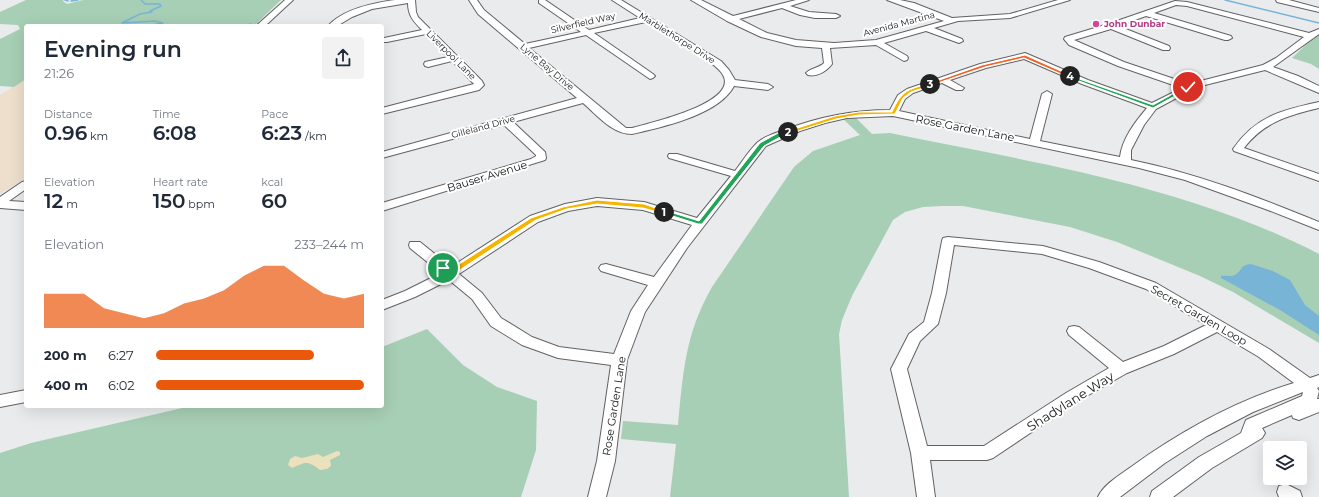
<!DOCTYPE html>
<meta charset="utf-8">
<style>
:root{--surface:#fff;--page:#f2f2f3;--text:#1f2937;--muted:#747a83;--accent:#ea580c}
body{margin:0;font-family:Montserrat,sans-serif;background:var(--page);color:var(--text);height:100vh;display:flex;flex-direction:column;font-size:15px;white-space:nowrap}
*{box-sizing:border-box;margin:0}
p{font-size:13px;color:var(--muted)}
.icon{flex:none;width:22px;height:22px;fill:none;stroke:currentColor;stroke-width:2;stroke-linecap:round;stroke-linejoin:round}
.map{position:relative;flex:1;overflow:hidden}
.side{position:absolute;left:24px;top:24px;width:360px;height:384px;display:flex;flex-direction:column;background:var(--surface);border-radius:4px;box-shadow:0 4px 16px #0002}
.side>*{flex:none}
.fabs{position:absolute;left:1263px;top:441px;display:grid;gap:8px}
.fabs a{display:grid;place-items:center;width:44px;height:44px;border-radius:4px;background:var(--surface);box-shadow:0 4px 16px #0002;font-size:20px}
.pin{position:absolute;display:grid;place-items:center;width:34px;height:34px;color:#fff;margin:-17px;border:2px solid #fff;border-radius:50%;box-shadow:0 1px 4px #0007}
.km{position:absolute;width:20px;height:20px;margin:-10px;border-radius:50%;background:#222;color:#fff;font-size:11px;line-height:20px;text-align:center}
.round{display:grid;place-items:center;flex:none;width:42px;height:42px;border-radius:4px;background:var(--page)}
.overview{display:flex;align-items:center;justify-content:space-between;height:68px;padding:0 20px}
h1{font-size:22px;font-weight:600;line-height:30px}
.metrics{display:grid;grid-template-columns:repeat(3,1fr);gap:6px;height:68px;padding:4px 20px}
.metrics div{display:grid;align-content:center}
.metrics b{font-size:20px;font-weight:600}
.metrics small{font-size:11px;font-weight:400}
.metrics p{font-size:11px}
.chart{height:112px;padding:8px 20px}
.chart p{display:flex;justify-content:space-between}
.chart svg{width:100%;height:72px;margin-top:4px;fill:var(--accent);opacity:.7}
ul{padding:0 20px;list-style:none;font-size:13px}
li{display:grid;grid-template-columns:64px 48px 1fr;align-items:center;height:30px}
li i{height:10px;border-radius:5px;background:var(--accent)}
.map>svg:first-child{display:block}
.education{fill:#eedecc}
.green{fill:#a7cfb5}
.sand{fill:#ebe1bc}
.water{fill:#78b4d6}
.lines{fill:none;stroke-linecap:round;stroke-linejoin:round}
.stream{stroke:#78b4d6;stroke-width:1.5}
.minor-casing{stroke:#626265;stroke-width:2}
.minor{fill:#fff;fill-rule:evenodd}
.split-1{fill:#f5b400;stroke:#fff}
.split-2{fill:#22a559;stroke:#fff}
.split-3{fill:#f5b400;stroke:#fff}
.split-4{fill:#f0652b;stroke:#fff}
.split-5{fill:#22a559;stroke:#fff}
.hotel-dot{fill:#d1479c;stroke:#fff;stroke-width:1.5}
.labels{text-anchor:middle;stroke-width:4;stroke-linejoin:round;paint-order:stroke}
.far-street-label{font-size:9px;fill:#141516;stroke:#fff}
.far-hotel-label{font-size:9px;font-weight:bold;fill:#b23c85;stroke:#fff;text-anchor:start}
.street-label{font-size:11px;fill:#141516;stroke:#fff}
.near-street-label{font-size:13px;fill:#141516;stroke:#fff}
</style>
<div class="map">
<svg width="1319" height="497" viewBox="0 0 1319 497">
<rect width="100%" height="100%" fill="#e9ebed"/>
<path class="education" d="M 26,79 L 26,178 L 0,194 L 0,95 Z"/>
<g class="green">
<path d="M 26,0 L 63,0 L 64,2 L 67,4 L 83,0 L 281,0 L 254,26 L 26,26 L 26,79 L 14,87 L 0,86 L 0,39 L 20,29 L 18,25 L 0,24 L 0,12 Z"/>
<path d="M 1319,35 L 1319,69 L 1311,64 L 1292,58 L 1311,40 Z"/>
<path d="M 856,118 L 872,134 L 890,133 C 1036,163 1185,185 1319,254 L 1319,343 L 1233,292 L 1200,276 L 1117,242 L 1070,227 L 963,206 L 942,206 L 923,207 L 905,212 L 893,220 L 852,296 L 842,320 L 839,334 L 849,497 L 670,497 L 676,444 L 621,439 L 623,421 L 678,425 C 683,373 685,334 712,287 L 794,167 L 813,151 L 860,135 L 843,119 Z"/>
<path d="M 427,329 L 463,365 L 497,387 L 537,401 L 536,450 L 521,497 L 0,497 L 0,453 L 31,443 L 191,406 L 382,406 L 382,347 Z"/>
</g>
<path class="sand" d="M 337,451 L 340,452 L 340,455 L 330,460 L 331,466 L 327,469 L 320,470 C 307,460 306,462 292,468 L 288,465 L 290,459 L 295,456 L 302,458 L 318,454 L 323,457 Z"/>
<path class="water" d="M 1251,264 L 1273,271 L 1290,280 L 1305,305 L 1319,316 L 1319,335 L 1280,310 L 1221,278 L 1221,276 C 1225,275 1231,277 1235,275 C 1242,271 1240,265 1251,264 Z"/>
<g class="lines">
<g class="stream">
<path d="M 65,0 L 68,1"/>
<path d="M 141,0 L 145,4 L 160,4 L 161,6 L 150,11 L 152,12 L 140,14 L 122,23 L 155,21 L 163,23 L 146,26"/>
<path d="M 1225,0 L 1319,23"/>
<path d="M 71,1 L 78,0"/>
<path d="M 171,26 L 186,26"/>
<path d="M 198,26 L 211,26"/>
<path d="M 244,26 L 251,24"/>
</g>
<defs>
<g id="minor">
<path d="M 285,0 L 293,0 L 265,26 L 256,26 Z"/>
<path d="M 395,0 L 415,0 L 416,12 L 418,17 L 482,81 L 484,85 L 479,90 L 382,114 L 382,108 L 474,84 L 452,61 L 428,67 L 425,66 L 424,64 L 425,62 L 448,57 L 426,34 L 387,42 L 384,42 L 383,40 L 384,38 L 422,30 C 413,21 408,15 408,3 L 372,9 L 352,17 L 337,26 L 328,26 C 343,9 373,3 395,0 Z"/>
<path d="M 469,0 L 477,0 L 484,10 L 525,44 L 581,32 L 539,3 L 539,0 L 545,0 L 589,30 L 640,18 L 612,0 L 621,0 L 721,61 L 729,70 L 735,80 L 768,84 L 773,87 L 768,90 L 734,86 C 719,115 662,127 632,134 C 612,134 597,115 583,103 L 513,122 L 545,152 L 546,158 L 545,160 L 382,211 L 382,203 L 531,159 L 536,156 L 536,155 L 504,125 L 382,158 L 382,152 L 577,98 L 478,14 ZM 646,22 C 662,32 716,61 723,75 C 739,103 649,123 632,128 L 626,128 L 529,48 L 586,35 L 650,79 L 653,78 L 655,76 L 653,74 L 594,33 Z"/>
<path d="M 691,0 L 701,0 L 733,16 L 796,0 L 809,0 L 790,6 L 809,12 L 836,14 L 840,16 L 836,18 L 815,18 L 800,15 L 782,8 L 739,19 L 767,33 L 796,40 L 834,43 L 876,40 L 944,21 L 887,0 L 900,0 L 914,3 L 952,18 L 1010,14 L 1058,0 L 1070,0 L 1010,18 L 958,21 L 934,28 L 962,39 L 963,41 L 959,43 L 926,31 L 884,43 L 907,56 L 908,58 L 907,60 L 904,61 L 876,45 L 830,48 L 832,64 C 827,71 817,77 808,75 L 806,73 C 811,68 819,68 824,63 L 822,48 L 796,46 L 761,37 L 727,21 Z"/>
<path d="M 1276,0 L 1289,0 L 1319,8 L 1319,12 L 1277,2 Z"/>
<path d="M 1175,1 L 1187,2 L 1309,33 L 1319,29 L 1319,34 L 1273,67 L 1298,76 L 1319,86 L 1319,93 L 1265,70 L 1197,87 L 1156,109 L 1144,125 L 1131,150 L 1131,160 C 1195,173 1258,197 1319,222 L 1319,230 L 1268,210 L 1185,180 L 1139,168 L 893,116 L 847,118 L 825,123 L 800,131 L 766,146 L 687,248 L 645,312 L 627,360 L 615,461 L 606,497 L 588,497 L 597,461 L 611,365 L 558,358 L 522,345 L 491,326 L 472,299 L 449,280 L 415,297 L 382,310 L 382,300 L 405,291 L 441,273 L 410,248 L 409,245 L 410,242 L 420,242 L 451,267 L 530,216 L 565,204 L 597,198 L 644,202 L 697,218 L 731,176 L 669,158 L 668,156 L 669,154 L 677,154 L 735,171 C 742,162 750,149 758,142 C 765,136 776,133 784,130 C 818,117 853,110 890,110 L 898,95 L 907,89 L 980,64 L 1025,53 L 1088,80 L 1152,103 L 1182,88 L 1118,66 L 1069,45 L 1064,39 L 1065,37 L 1108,24 ZM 1176,5 L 1187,6 L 1304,37 L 1276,58 L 1263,65 L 1189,84 L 1124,62 L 1074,40 L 1111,29 L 1163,50 L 1169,50 L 1170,48 L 1169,46 L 1118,26 L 1146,16 L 1225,40 L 1228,40 L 1232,38 L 1231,36 L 1154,13 ZM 1024,59 L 1082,84 L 1147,108 C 1135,122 1122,139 1120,157 L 1040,141 L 1052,94 L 1047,91 L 1042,94 L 1030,139 L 899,111 L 905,99 L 913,93 L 942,83 L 956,90 L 962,90 L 964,88 L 950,80 L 986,68 ZM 597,206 L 643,210 L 692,225 L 654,277 L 606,264 L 601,265 L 599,268 L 601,271 L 648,285 L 631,311 L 614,354 L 559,347 L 532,337 L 501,318 L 482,293 L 459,274 L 538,222 L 568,211 Z"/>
<path d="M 1319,102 L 1319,108 C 1289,115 1264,122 1244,148 L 1319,174 L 1319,181 L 1234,151 L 1233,149 C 1256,116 1282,110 1319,102 Z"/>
<path d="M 26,181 L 26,189 L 9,201 L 26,202 L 26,210 L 0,208 L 0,197 L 22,182 Z"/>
<path d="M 948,237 L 1043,246 L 1099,262 L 1156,283 L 1269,349 L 1310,378 L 1319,375 L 1319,387 L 1317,388 L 1319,391 L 1317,399 L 1319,399 L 1319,412 L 1299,420 L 1293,418 L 1292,415 L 1262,428 L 1265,433 L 1262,438 L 1212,468 L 1173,497 L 1150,497 L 1152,491 L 1199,457 L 1241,433 L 1246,420 L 1302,396 L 1303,392 L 1253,412 L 1207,436 L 1165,463 L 1120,497 L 1098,497 C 1104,484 1120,475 1131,467 C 1181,431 1235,401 1294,383 L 1259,357 L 1217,332 L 1174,354 L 1127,373 L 1078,401 L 993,458 L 987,460 L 930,460 L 935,497 L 917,497 L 911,453 L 891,369 L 909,334 L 924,322 L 932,293 L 942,241 L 943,238 ZM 954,245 L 1042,254 L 1089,268 L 1146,289 L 1206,325 L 1164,346 L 1123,362 L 1079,327 L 1074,326 L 1069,327 L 1067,331 L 1069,335 L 1109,368 L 1066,393 L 984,446 L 927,446 L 907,369 L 920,341 L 938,324 L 946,293 Z"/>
<path d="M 26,390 L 26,402 L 0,407 L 0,395 Z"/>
<path d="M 1286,484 L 1300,491 L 1302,497 L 1279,497 L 1277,492 L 1279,486 Z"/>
</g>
</defs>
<use href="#minor" class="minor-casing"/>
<use href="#minor" class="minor"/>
</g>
<path class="split-1" d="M 597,200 L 644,204 L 667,212 L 664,214 L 643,208 L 597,204 L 567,209 L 536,220 L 452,275 L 447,275 L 439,268 L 443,266 L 450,270 L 531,218 L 563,207 Z"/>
<path class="split-2" d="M 788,131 L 791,132 L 790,133 L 782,136 L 764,146 L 702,224 L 698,224 L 660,212 L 664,210 L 699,221 L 760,143 L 778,133 Z"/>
<path class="split-3" d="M 930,83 L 932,85 L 911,92 L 903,98 L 895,114 L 859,115 L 836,119 L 788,134 L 785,132 L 835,116 L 859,112 L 892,112 C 902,90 907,90 930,83 Z"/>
<path class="split-4" d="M 1025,55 L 1072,76 L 1068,77 L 1024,58 L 985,67 L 932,85 L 928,84 L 982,65 Z"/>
<path class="split-5" d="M 1068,75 L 1153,105 L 1187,86 L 1191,87 L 1153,108 L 1068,77 Z"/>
<circle class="hotel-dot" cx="1096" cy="24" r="4"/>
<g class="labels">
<g class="far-street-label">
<text transform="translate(583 23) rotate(-13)" y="3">Silverfield Way</text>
<text transform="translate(899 24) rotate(-15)" y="3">Avenida Martina</text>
<text transform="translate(677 38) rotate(32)" y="3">Marblethorpe Drive</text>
<text transform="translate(451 55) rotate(45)" y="3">Liverpool Lane</text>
<text transform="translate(547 67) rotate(40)" y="3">Lyne Bay Drive</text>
<text transform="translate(483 127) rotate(-15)" y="3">Gilleland Drive</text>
</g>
<g class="far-hotel-label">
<text x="1104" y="27">John Dunbar</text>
</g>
<g class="street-label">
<text transform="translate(965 128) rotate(11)" y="4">Rose Garden Lane</text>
<text transform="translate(487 176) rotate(-17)" y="4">Bauser Avenue</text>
<text transform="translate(1199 315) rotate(30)" y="4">Secret Garden Loop</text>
<text transform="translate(614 406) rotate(-81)" y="4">Rose Garden Lane</text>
</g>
<g class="near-street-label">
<text transform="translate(1070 401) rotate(-32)" y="5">Shadylane Way</text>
</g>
</g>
</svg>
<div class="fabs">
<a><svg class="icon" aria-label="layers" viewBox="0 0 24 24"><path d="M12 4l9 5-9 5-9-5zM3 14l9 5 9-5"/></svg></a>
</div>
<div class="pin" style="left:443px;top:268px;background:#1e9e55"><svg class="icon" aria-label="arrive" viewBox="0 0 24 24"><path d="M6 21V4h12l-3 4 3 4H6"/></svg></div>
<div class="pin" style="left:1188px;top:87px;background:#d93025"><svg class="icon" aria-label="check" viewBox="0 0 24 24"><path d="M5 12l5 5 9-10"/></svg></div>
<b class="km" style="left:664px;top:212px">1</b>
<b class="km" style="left:788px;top:132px">2</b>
<b class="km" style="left:930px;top:84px">3</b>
<b class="km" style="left:1070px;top:76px">4</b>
<section class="side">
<div class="overview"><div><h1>Evening run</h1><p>21:26</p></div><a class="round"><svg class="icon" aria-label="share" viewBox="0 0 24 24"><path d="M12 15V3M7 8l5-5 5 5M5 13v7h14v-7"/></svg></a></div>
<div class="metrics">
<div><p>Distance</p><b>0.96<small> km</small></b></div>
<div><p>Time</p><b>6:08</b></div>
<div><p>Pace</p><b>6:23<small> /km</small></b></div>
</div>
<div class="metrics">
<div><p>Elevation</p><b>12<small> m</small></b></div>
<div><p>Heart rate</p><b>150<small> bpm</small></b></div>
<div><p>kcal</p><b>60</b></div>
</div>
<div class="chart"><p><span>Elevation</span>233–244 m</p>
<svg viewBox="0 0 160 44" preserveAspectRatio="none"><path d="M0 44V23L10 23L20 23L30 32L40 35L50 38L60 35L70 29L80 26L90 21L100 12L110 6L120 6L130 15L140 23L150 26L160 23V44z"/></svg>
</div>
<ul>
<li><b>200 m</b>6:27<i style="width:76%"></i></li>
<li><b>400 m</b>6:02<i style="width:100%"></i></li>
</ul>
</section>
</div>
